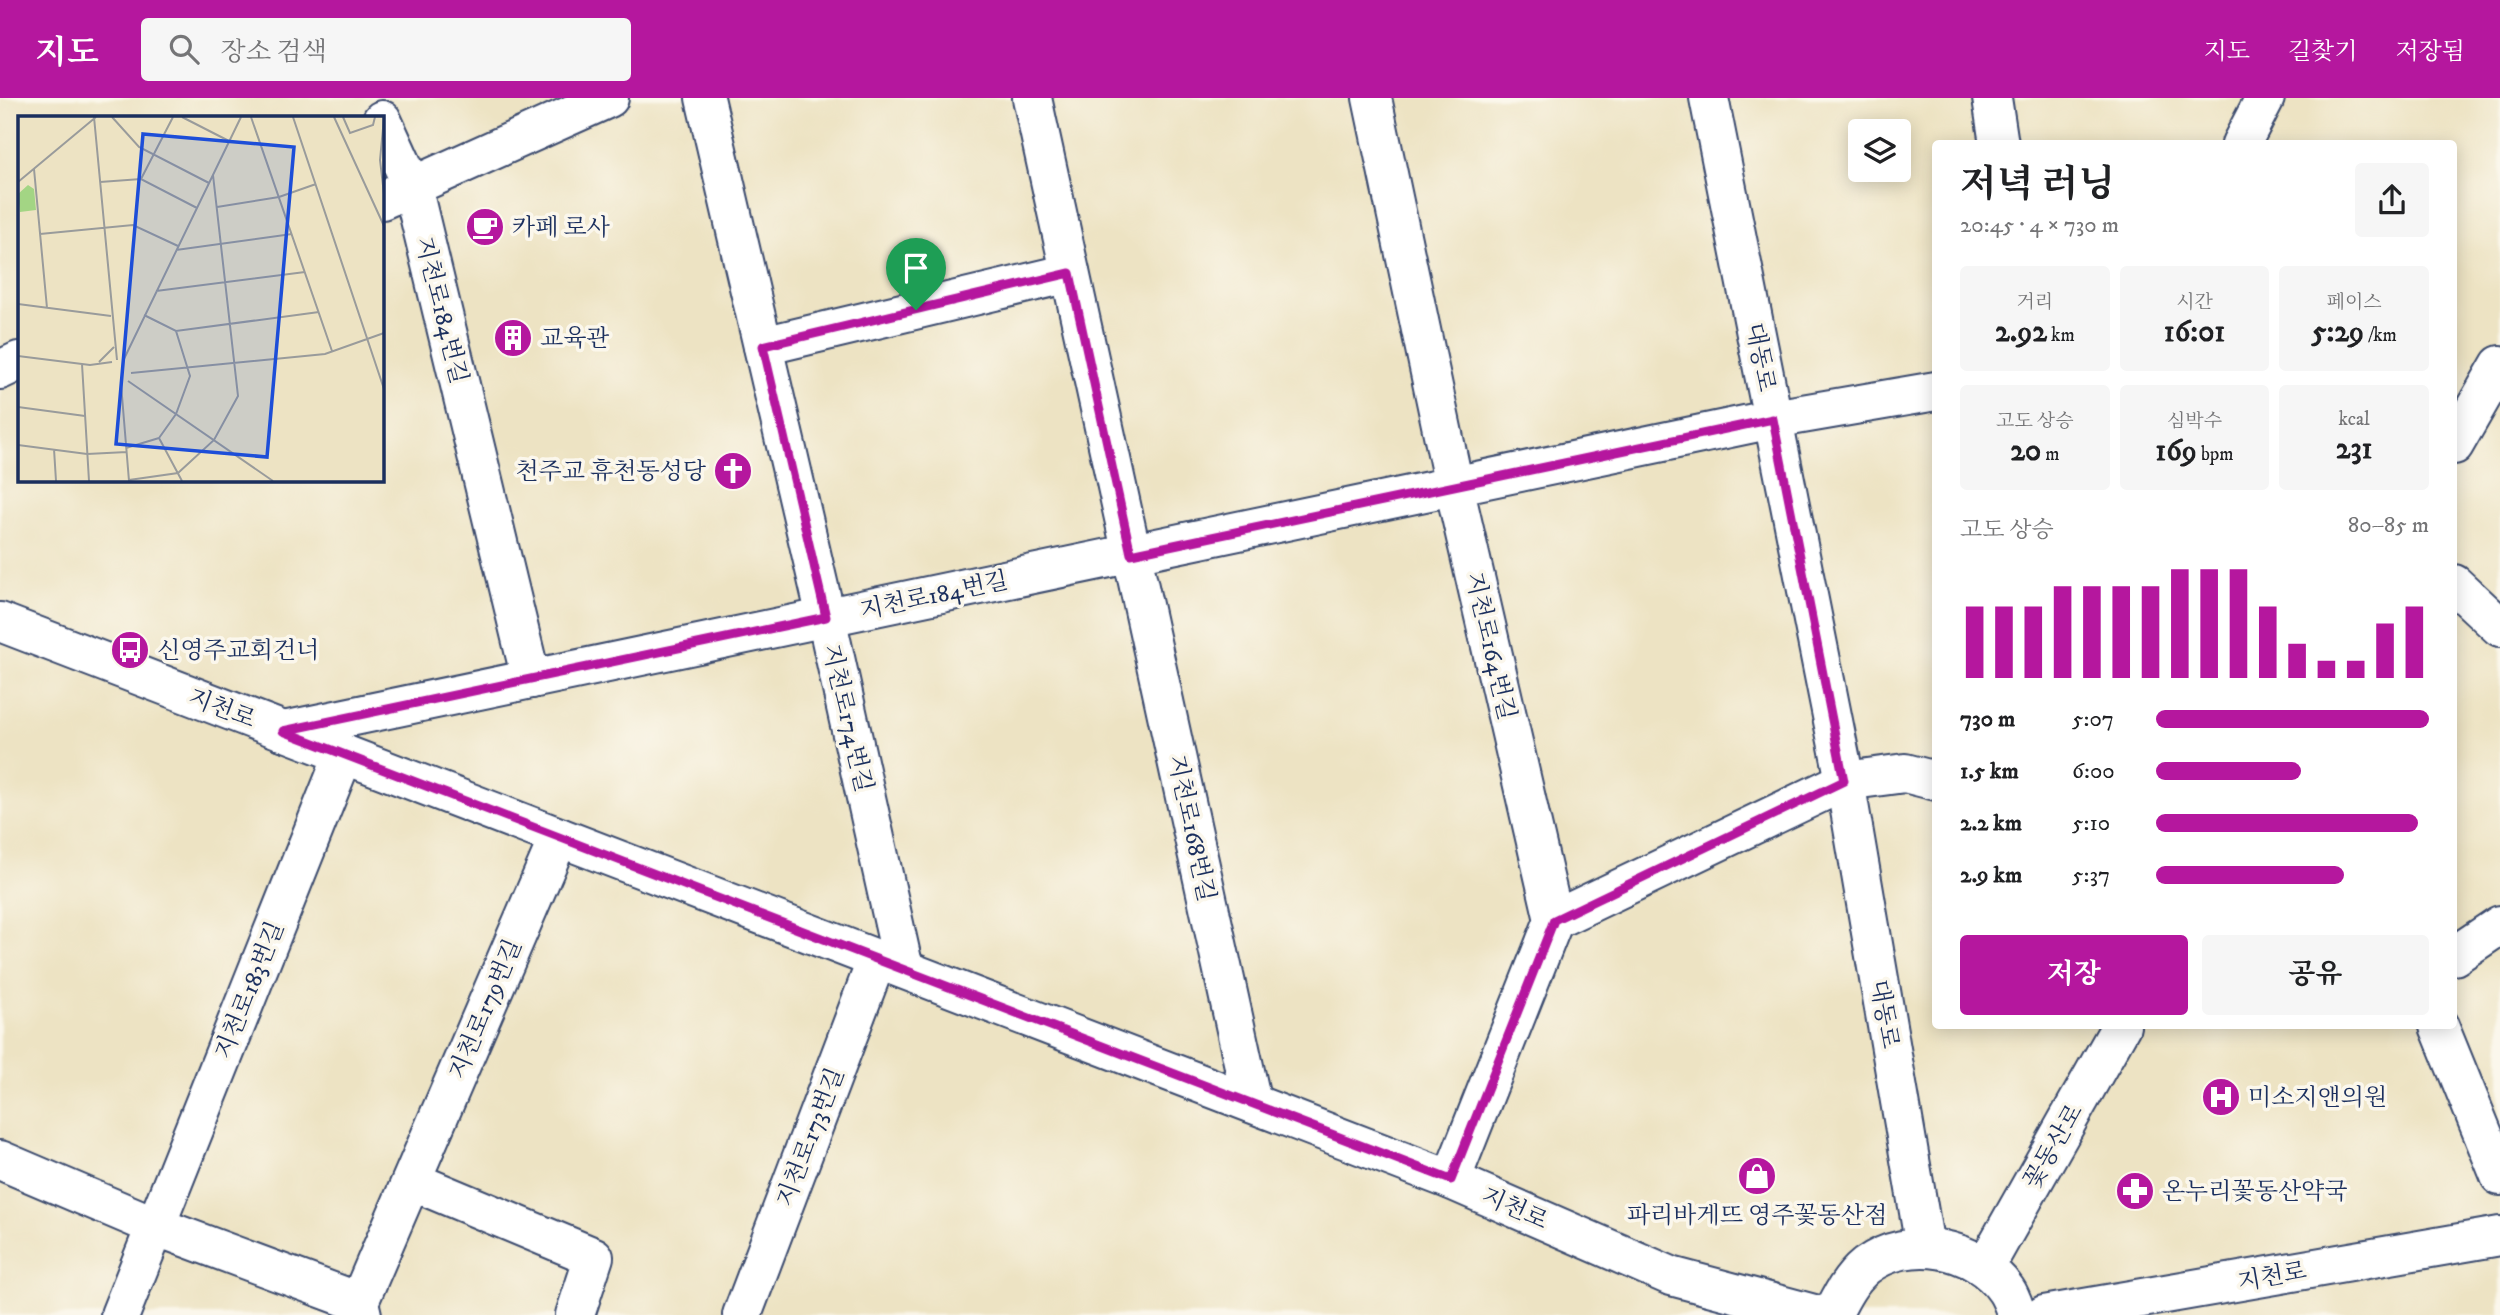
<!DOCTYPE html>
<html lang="ko">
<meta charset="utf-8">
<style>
:root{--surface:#fff;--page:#f6f6f6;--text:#202124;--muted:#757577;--accent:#b5179e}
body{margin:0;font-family:"IM FELL DW Pica","Noto Serif KR",serif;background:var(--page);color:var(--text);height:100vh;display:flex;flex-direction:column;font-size:26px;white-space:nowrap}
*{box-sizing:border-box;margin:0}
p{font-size:23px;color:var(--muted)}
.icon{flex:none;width:38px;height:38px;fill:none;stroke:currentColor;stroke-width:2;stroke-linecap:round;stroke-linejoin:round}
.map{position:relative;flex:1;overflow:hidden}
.drawer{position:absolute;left:1932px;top:42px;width:525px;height:889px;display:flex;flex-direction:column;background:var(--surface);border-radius:7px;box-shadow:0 4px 18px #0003}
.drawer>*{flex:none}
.tools{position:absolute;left:1848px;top:21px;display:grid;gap:14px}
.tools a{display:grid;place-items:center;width:63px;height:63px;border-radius:7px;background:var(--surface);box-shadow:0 4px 18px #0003;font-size:35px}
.pin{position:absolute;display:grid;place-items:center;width:60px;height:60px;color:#fff;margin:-72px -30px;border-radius:50% 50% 50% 0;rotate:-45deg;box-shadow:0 0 7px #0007}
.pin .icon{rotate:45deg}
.round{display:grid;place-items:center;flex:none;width:74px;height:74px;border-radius:7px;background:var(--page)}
.summary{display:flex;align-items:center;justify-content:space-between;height:119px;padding:0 28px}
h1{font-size:38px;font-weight:700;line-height:52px}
.metrics{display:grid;grid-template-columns:repeat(3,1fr);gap:10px;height:119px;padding:7px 28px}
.metrics div{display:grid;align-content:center;border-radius:7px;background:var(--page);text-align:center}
.metrics b{font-size:30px;font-weight:700}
.metrics small{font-size:19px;font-weight:400}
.metrics p{font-size:19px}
.chart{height:196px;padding:14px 28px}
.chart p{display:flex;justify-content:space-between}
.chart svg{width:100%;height:126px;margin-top:7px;stroke:var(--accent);stroke-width:6}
.button{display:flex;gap:14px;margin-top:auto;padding:14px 28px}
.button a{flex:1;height:80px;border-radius:7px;background:var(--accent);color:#fff;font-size:28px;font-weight:700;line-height:80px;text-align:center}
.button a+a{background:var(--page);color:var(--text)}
ul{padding:0 28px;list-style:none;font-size:23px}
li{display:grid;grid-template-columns:112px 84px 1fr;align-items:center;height:52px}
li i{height:18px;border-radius:9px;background:var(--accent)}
header{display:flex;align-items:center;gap:42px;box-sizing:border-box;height:98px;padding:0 35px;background:var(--accent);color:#fff}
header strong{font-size:33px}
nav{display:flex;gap:38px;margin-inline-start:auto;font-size:24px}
.search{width:490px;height:63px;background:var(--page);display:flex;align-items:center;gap:18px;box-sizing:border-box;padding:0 24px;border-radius:7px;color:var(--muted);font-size:26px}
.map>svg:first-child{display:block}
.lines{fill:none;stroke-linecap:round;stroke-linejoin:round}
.minor-casing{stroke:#3a4a6d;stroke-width:42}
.major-casing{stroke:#3a4a6d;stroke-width:42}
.minor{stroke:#fff;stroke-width:38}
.major{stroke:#fff;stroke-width:38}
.route-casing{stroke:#fff;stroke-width:14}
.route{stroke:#b5179e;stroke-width:9}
.labels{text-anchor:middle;stroke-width:7;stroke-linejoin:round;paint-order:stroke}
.poi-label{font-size:24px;fill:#1b2f5e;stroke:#fbf7ec;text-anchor:start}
.street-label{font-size:24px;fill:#1b2f5e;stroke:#fbf7ec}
.inset-road{fill:none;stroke:#999b9b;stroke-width:2}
.view{fill:#1d4ed8;fill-opacity:0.15;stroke:#1d4ed8;stroke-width:3.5}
.inset-edge{fill:none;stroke:#1b2f5e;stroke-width:3.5}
</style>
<header>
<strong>지도</strong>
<div class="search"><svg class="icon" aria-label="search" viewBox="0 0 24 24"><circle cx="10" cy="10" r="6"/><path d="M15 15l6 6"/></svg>장소 검색</div>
<nav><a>지도</a><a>길찾기</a><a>저장됨</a></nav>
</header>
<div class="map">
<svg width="2500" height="1217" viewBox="0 0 2500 1217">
<rect width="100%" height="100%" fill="#fbf7ec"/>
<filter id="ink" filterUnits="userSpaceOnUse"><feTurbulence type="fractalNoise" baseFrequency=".0143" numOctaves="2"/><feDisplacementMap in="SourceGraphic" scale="14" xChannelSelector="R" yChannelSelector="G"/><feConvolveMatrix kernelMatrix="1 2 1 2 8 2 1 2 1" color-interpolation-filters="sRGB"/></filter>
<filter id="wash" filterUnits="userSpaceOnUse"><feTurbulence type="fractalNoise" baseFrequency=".00686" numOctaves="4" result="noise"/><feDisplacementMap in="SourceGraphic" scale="28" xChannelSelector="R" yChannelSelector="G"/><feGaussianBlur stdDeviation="1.57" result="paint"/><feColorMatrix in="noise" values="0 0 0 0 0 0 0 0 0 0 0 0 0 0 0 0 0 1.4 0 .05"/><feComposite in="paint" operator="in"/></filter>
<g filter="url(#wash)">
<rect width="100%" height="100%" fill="#ede3c3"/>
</g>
<g filter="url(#ink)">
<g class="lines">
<defs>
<g id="minor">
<path d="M 705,0 L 826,519 L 904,871"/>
<path d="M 1032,0 L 1252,1005"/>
<path d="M 1372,0 L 1454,388 L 1554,822 L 1451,1082"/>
<path d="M 1709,0 L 1845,683 L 1925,1149"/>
<path d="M 1992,0 L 1999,46"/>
<path d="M 382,22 L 412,88 L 531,581"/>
<path d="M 2241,46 L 2265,0"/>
<path d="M 382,102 L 609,0"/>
<path d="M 763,248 L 1070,175"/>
<path d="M 0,272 L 19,263"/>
<path d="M 2454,486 L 2500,529"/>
<path d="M 283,633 L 1773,321 L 1936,293"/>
<path d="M 1554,822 L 1845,683 L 1905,675 L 1936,683"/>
<path d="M 2454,858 L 2500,827"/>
<path d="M 2439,928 L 2500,1078"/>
<path d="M 0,1062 L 155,1128 L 359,1204"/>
<path d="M 412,1083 L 594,1159 L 575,1217"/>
<path d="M 120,1217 L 344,656"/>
<path d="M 362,1217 L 359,1204 L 559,739"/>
<path d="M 742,1217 L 877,861"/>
</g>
<g id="major">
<path d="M 2454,347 L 2500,267"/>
<path d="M 0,524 L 1451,1082 L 1671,1178 L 1818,1217"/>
<path d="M 1985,1169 L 2121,928"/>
<path d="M 1832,1217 C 1841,1199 1850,1181 1866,1168 C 1909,1136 1976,1148 2006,1192 C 2011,1199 2014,1209 2017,1217"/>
<path d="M 2044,1217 L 2500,1138"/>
</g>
</defs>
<use href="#minor" class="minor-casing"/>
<use href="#major" class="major-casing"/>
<use href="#minor" class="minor"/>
<use href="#major" class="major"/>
</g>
</g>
<g class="lines" filter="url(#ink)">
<defs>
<path id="route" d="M 1070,175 L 1131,456 L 1773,321 L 1844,683 L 1554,822 L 1451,1082 L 283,633 L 826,519 L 763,248 Z"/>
</defs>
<use href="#route" class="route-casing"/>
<use href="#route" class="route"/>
</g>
<defs>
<symbol id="cafe-disc" viewBox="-11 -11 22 22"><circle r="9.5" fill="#b5179e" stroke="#fbf7ec"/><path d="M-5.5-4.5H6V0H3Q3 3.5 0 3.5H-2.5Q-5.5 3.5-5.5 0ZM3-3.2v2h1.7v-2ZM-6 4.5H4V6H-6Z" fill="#fff"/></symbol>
<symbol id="building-disc" viewBox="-11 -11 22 22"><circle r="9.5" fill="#b5179e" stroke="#fbf7ec"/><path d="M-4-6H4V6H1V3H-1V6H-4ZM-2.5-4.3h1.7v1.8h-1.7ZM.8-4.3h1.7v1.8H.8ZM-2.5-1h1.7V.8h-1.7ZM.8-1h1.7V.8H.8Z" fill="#fff"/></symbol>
<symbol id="church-disc" viewBox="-11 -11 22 22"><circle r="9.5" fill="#b5179e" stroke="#fbf7ec"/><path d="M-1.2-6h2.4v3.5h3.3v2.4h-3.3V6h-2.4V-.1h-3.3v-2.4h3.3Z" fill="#fff"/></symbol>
<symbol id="bus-disc" viewBox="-11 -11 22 22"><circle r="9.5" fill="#b5179e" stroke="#fbf7ec"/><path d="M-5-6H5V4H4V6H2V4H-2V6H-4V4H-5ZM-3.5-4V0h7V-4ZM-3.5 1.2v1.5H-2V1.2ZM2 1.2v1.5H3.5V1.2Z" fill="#fff"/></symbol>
<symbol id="hospital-disc" viewBox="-11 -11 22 22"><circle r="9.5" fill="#b5179e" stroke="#fbf7ec"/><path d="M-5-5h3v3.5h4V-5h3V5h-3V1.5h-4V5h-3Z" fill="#fff"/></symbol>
<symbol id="shop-disc" viewBox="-11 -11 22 22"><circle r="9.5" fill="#b5179e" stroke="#fbf7ec"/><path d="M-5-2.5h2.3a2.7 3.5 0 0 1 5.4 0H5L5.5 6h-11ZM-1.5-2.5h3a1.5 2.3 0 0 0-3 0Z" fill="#fff"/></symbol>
<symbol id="pharmacy-disc" viewBox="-11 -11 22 22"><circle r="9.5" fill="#b5179e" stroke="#fbf7ec"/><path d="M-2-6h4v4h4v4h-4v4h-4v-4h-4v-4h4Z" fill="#fff"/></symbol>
</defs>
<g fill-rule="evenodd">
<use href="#cafe-disc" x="463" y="107" width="44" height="44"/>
<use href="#building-disc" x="491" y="218" width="44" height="44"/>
<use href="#church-disc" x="711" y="351" width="44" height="44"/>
<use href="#bus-disc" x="108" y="530" width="44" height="44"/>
<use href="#hospital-disc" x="2199" y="977" width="44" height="44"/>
<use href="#shop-disc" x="1735" y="1056" width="44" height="44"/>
<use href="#pharmacy-disc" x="2113" y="1071" width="44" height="44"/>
</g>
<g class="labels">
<g class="poi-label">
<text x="512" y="137">카페 로사</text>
<text x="540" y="248">교육관</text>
<text x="706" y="381" text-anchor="end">천주교 휴천동성당</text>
<text x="157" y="560">신영주교회건너</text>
<text x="2248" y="1007">미소지앤의원</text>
<text x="2162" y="1101">온누리꽃동산약국</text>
<text x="1757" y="1125" text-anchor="middle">파리바게뜨 영주꽃동산점</text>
</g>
<g class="street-label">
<text transform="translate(442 212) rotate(76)" y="8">지천로184번길</text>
<text transform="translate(1761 259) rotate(79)" y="8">대동로</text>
<text transform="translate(934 497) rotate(-12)" y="8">지천로184번길</text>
<text transform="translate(1491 548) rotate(77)" y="8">지천로164번길</text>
<text transform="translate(222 610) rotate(21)" y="8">지천로</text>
<text transform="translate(848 620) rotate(77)" y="8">지천로174번길</text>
<text transform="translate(1192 730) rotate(78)" y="8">지천로168번길</text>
<text transform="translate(249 892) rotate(-68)" y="8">지천로183번길</text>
<text transform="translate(485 911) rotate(-67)" y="8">지천로179번길</text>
<text transform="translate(1885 916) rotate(80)" y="8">대동로</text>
<text transform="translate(810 1039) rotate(-69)" y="8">지천로173번길</text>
<text transform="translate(2053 1048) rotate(-60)" y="8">꽃동산로</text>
<text transform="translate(1515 1110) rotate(24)" y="8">지천로</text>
<text transform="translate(2272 1178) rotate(-10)" y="8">지천로</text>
</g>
</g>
<g transform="translate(18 18)">
<rect width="366" height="366" fill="#ede3c3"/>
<path d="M 10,69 L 16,73 L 18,94 L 2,96 L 0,78 Z" fill="#a3d584"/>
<path class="inset-road" d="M 76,1 L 99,244M 94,1 L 121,31 L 191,67M 164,1 L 211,25M 233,1 L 314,235M 275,1 L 366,273M 316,1 L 366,110M 325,1 L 332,17 L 355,9 L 357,1M 366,2 L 362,44 L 366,78M 16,53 L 29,192M 123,63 L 155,1M 0,66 L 78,1M 82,66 L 123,63 L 179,92M 199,91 L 261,81 L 298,68M 22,118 L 115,109 L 160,130M 158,134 L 274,118M 138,175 L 287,156M 0,188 L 93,200M 126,199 L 158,215 L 301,196M 0,240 L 72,249 L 94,246M 105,245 L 223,1M 81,246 L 96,231M 64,248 L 71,365M 113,257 L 307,238 L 366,217M 110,265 L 255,365M 103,268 L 111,365M 0,291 L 67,300M 141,322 L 158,298 L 172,260 L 158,215M 141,322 L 164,365M 0,329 L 69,338 L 109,336M 108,332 L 141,322M 36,333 L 38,365M 111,364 L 160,357 L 196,324 L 220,280 L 195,59"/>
<path class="view" d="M 125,18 L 276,31 L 249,341 L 98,328 Z"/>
<rect width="366" height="366" class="inset-edge"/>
</g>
</svg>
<div class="tools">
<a><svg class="icon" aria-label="layers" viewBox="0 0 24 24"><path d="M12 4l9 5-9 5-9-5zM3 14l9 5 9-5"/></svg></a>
</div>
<div class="pin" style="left:916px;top:212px;background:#1e9e55"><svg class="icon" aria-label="arrive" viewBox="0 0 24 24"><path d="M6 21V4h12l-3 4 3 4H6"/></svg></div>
<section class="drawer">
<div class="summary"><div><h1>저녁 러닝</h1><p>20:45 · 4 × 730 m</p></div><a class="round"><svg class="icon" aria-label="share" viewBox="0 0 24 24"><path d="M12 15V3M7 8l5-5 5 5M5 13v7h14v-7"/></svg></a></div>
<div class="metrics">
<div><p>거리</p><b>2.92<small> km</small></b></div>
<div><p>시간</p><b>16:01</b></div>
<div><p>페이스</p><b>5:29<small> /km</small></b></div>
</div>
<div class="metrics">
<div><p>고도 상승</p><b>20<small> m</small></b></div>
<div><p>심박수</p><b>169<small> bpm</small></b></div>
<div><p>kcal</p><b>231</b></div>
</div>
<div class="chart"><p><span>고도 상승</span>80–85 m</p>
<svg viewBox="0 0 160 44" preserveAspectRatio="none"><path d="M5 44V19M15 44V19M25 44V19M35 44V12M45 44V12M55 44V12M65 44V12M75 44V6M85 44V6M95 44V6M105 44V19M115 44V32M125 44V38M135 44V38M145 44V25M155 44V19"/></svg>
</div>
<ul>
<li><b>730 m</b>5:07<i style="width:100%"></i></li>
<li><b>1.5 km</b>6:00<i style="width:53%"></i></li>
<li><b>2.2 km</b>5:10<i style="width:96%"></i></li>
<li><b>2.9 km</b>5:37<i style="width:69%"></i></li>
</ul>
<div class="button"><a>저장</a><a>공유</a></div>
</section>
</div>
